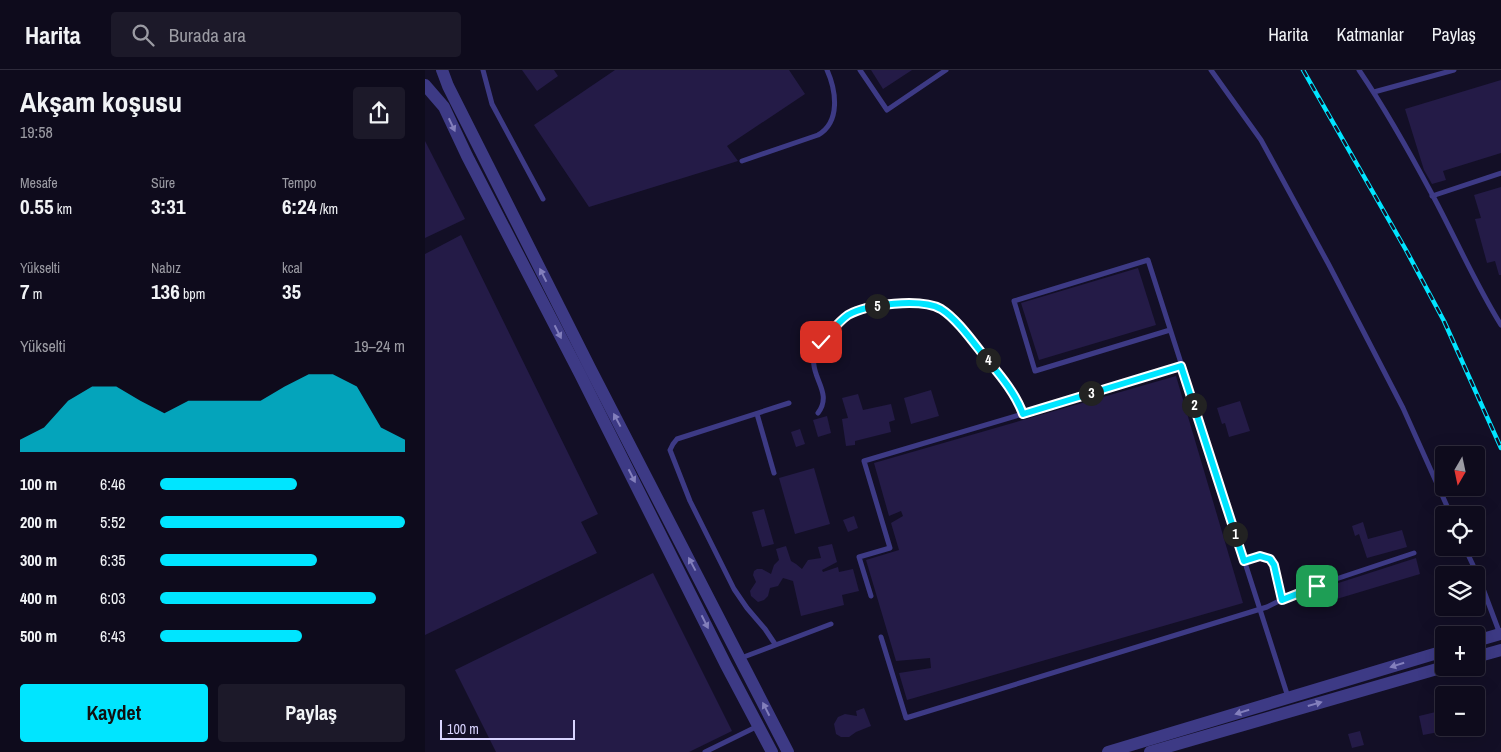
<!DOCTYPE html>
<html lang="tr">
<meta charset="utf-8">
<style>
:root{--surface:#0e0b1c;--page:#1c1929;--text:#f1f3f6;--muted:#9b9ba3;--line:#2e2b3b;--accent:#00e5ff}
body{margin:0;font-family:"Archivo Narrow",sans-serif;background:var(--page);color:var(--text);height:100vh;display:flex;flex-direction:column;font-size:19px;white-space:nowrap}
*{box-sizing:border-box;margin:0}
p{font-size:16px;color:var(--muted)}
.icon{flex:none;width:28px;height:28px;fill:none;stroke:currentColor;stroke-width:2;stroke-linecap:round;stroke-linejoin:round}
.map{position:relative;flex:1;overflow:hidden}
.drawer{display:flex;flex-direction:column;background:var(--surface);width:425px}
.drawer>*{flex:none}
.needle{width:32px;rotate:189deg}
.buttons{position:absolute;left:1010px;top:376px;display:grid;gap:10px}
.buttons a{display:grid;place-items:center;width:50px;height:50px;border-radius:5px;background:var(--surface);box-shadow:0 5px 20px #0002,0 0 0 1px var(--line);font-size:25px}
.scale{position:absolute;left:15px;bottom:12px;width:135px;box-sizing:border-box;padding-left:5px;border:2px solid #d9d4ff;border-top:0;font-size:14px;line-height:18px;white-space:nowrap;color:#d9d4ff;-webkit-text-stroke:4px #130f26;paint-order:stroke}
.pin{position:absolute;display:grid;place-items:center;width:42px;height:42px;color:#fff;margin:-21px;border-radius:10px;box-shadow:0 2px 8px #0006}
.km{position:absolute;width:25px;height:25px;margin:-12px;border-radius:50%;background:#222;color:#fff;font-size:14px;line-height:25px;text-align:center}
.round{display:grid;place-items:center;flex:none;width:52px;height:52px;border-radius:5px;background:var(--page)}
.headline{display:flex;align-items:center;justify-content:space-between;height:85px;padding:0 20px}
h1{font-size:28px;font-weight:800;line-height:38px}
.stats{display:grid;grid-template-columns:repeat(3,1fr);gap:8px;height:85px;padding:5px 20px}
.stats div{display:grid;align-content:center}
.stats b{font-size:21px;font-weight:800}
.stats small{font-size:14px;font-weight:400}
.stats p{font-size:14px}
.chart{height:140px;padding:10px 20px}
.chart p{display:flex;justify-content:space-between}
.chart svg{width:100%;height:90px;margin-top:5px;fill:var(--accent);opacity:.7}
.button{display:flex;gap:10px;margin-top:auto;padding:10px 20px}
.button a{flex:1;height:58px;border-radius:5px;background:var(--accent);color:#111;font-size:20px;font-weight:800;line-height:58px;text-align:center}
.button a+a{background:var(--page);color:var(--text)}
ul{padding:0 20px;list-style:none;font-size:16px}
li{display:grid;grid-template-columns:80px 60px 1fr;align-items:center;height:38px}
li i{height:12px;border-radius:6px;background:var(--accent)}
header{display:flex;align-items:center;gap:30px;box-sizing:border-box;height:70px;padding:0 25px;background:var(--surface);border-bottom:1px solid var(--line)}
header strong{font-size:24px}
nav{display:flex;gap:28px;margin-inline-start:auto;font-size:18px}
.search{width:350px;height:45px;background:var(--page);display:flex;align-items:center;gap:12px;box-sizing:border-box;padding:0 18px;border-radius:5px;color:var(--muted);font-size:19px}
main{display:flex;flex:1;min-height:0}
.map>svg:first-child{display:block}
.building{fill:#241b47}
.lines{fill:none;stroke-linecap:round;stroke-linejoin:round}
.service{stroke:#3d3a85;stroke-width:5}
.tertiary{stroke:#3d3a85;stroke-width:12}
.rail-casing{stroke:#00e5ff;stroke-width:4.5}
.rail{stroke:#130f26;stroke-width:2.5;stroke-dasharray:8;stroke-linecap:butt}
.oneway{fill:#837fbc}
.route-casing{stroke:#fff;stroke-width:10}
.route{stroke:#00e5ff;stroke-width:6}
</style>
<header>
<strong>Harita</strong>
<div class="search"><svg class="icon" aria-label="search" viewBox="0 0 24 24"><circle cx="10" cy="10" r="6"/><path d="M15 15l6 6"/></svg>Burada ara</div>
<nav><a>Harita</a><a>Katmanlar</a><a>Paylaş</a></nav>
</header>
<main>
<section class="drawer">
<div class="headline"><div><h1>Akşam koşusu</h1><p>19:58</p></div><a class="round"><svg class="icon" aria-label="share" viewBox="0 0 24 24"><path d="M12 15V3M7 8l5-5 5 5M5 13v7h14v-7"/></svg></a></div>
<div class="stats">
<div><p>Mesafe</p><b>0.55<small> km</small></b></div>
<div><p>Süre</p><b>3:31</b></div>
<div><p>Tempo</p><b>6:24<small> /km</small></b></div>
</div>
<div class="stats">
<div><p>Yükselti</p><b>7<small> m</small></b></div>
<div><p>Nabız</p><b>136<small> bpm</small></b></div>
<div><p>kcal</p><b>35</b></div>
</div>
<div class="chart"><p><span>Yükselti</span>19–24 m</p>
<svg viewBox="0 0 160 44" preserveAspectRatio="none"><path d="M0 44V38L10 32L20 19L30 12L40 12L50 19L60 25L70 19L80 19L90 19L100 19L110 12L120 6L130 6L140 12L150 32L160 38V44z"/></svg>
</div>
<ul>
<li><b>100 m</b>6:46<i style="width:56%"></i></li>
<li><b>200 m</b>5:52<i style="width:100%"></i></li>
<li><b>300 m</b>6:35<i style="width:64%"></i></li>
<li><b>400 m</b>6:03<i style="width:88%"></i></li>
<li><b>500 m</b>6:43<i style="width:58%"></i></li>
</ul>
<div class="button"><a>Kaydet</a><a>Paylaş</a></div>
</section>
<div class="map">
<svg width="1076" height="682" viewBox="0 0 1076 682">
<rect width="100%" height="100%" fill="#130f26"/>
<g class="building">
<path d="M 97,0 L 129,0 L 133,6 L 112,21 Z"/>
<path d="M 190,0 L 364,0 L 380,24 L 302,76 L 313,91 L 164,137 L 109,55 Z"/>
<path d="M 446,0 L 487,0 L 458,19 Z"/>
<path d="M 1076,10 L 1076,83 L 1018,101 L 1021,110 L 1007,114 L 999,100 L 980,39 Z"/>
<path d="M 0,71 L 40,149 L 0,168 Z"/>
<path d="M 1076,117 L 1076,205 L 1074,205 L 1070,191 L 1062,193 L 1050,149 L 1056,148 L 1049,125 Z"/>
<path d="M 36,165 L 173,444 L 156,452 L 172,483 L 0,565 L 0,184 Z"/>
<path d="M 713,198 L 731,255 L 614,290 L 596,233 Z"/>
<path d="M 751,306 L 818,533 L 482,630 L 474,603 L 506,598 L 505,588 L 471,591 L 441,490 L 474,480 L 466,453 L 478,446 L 476,441 L 464,446 L 449,393 Z"/>
<path d="M 506,320 L 514,346 L 486,354 L 479,328 Z"/>
<path d="M 433,324 L 438,340 L 466,334 L 470,350 L 464,352 L 466,362 L 430,371 L 430,375 L 421,376 L 417,349 L 423,348 L 417,328 Z"/>
<path d="M 815,331 L 825,361 L 804,367 L 800,353 L 797,354 L 792,338 Z"/>
<path d="M 402,346 L 406,363 L 393,367 L 388,350 Z"/>
<path d="M 375,359 L 380,374 L 371,377 L 366,362 Z"/>
<path d="M 389,398 L 405,454 L 370,464 L 354,408 Z"/>
<path d="M 339,439 L 349,474 L 337,477 L 327,442 Z"/>
<path d="M 429,446 L 433,458 L 423,462 L 418,450 Z"/>
<path d="M 938,452 L 943,469 L 977,460 L 982,477 L 942,488 L 934,464 L 930,466 L 927,456 Z"/>
<path d="M 407,474 L 412,492 L 397,500 L 398,502 L 413,497 L 414,502 L 428,499 L 434,521 L 417,525 L 419,535 L 376,546 L 368,511 L 358,508 L 353,516 L 345,518 L 343,526 L 339,530 L 333,532 L 326,526 L 325,521 L 331,512 L 328,505 L 329,501 L 332,499 L 337,499 L 346,504 L 349,495 L 354,490 L 351,479 L 361,476 L 366,491 L 371,494 L 377,499 L 383,490 L 396,488 L 393,477 Z"/>
<path d="M 991,488 L 995,504 L 905,531 L 901,517 Z"/>
<path d="M 228,503 L 307,661 L 264,682 L 71,682 L 30,600 Z"/>
<path d="M 439,638 L 446,656 L 431,662 L 424,667 L 416,667 L 411,664 L 409,654 L 413,647 L 420,644 L 432,646 L 431,641 Z"/>
<path d="M 1019,640 L 1019,661 L 998,665 L 994,646 Z"/>
<path d="M 935,661 L 939,675 L 927,678 L 923,664 Z"/>
</g>
<g class="lines">
<g class="service">
<path d="M 58,0 L 67,34 L 118,129"/>
<path d="M 435,0 L 462,40 L 521,0"/>
<path d="M 786,0 L 836,70 L 904,195 L 978,338 L 1026,445"/>
<path d="M 934,0 C 961,40 985,83 1008,126 C 1031,169 1050,213 1076,255"/>
<path d="M 949,22 L 1029,0"/>
<path d="M 317,91 L 393,65 C 416,52 411,20 402,0"/>
<path d="M 1007,126 L 1076,103"/>
<path d="M 745,260 L 610,301 L 589,231 L 723,190 L 863,627"/>
<path d="M 393,343 C 411,319 376,303 394,275 C 401,263 414,250 426,243 C 445,233 497,228 516,239 C 533,249 561,288 574,305 C 580,313 587,321 592,329 C 594,334 596,339 597,344"/>
<path d="M 332,344 L 349,403"/>
<path d="M 1040,478 L 1054,508 L 1075,564"/>
<path d="M 819,491 C 825,489 833,485 839,486 C 851,489 854,519 857,530"/>
<path d="M 446,526 L 434,487 L 465,478 L 439,391 L 756,297"/>
<path d="M 456,567 L 481,648 L 842,537 L 864,526 L 905,511 L 989,483"/>
<path d="M 350,574 L 340,559 L 322,538 L 309,519 L 265,431 L 245,380 L 248,374 L 252,369 L 364,333"/>
<path d="M 316,588 L 406,554"/>
<path d="M 280,682 L 333,656"/>
</g>
<g class="tertiary">
<path d="M 17,0 L 23,16 L 165,298 L 363,682"/>
<path d="M 0,15 L 19,37 L 42,86 L 155,304 L 301,595 L 347,682"/>
<path d="M 1051,571 L 1075,564"/>
<path d="M 1051,587 L 1076,580"/>
<path d="M 683,682 L 1019,581"/>
<path d="M 725,682 L 1019,597"/>
</g>
<defs>
<path id="rail" d="M 878,0 L 981,180 L 1019,251 L 1076,378"/>
</defs>
<use href="#rail" class="rail-casing"/>
<use href="#rail" class="rail"/>
</g>
<defs><path id="oneway-solid" d="M-6-.8H1V-3.2L6.5 0L1 3.2V.8H-6Z" transform="scale(1.25)"/></defs>
<g class="oneway">
<use href="#oneway-solid" transform="translate(27 55) rotate(65)"/>
<use href="#oneway-solid" transform="translate(118 205) rotate(-117)"/>
<use href="#oneway-solid" transform="translate(133 262) rotate(63)"/>
<use href="#oneway-solid" transform="translate(192 350) rotate(-118)"/>
<use href="#oneway-solid" transform="translate(207 406) rotate(63)"/>
<use href="#oneway-solid" transform="translate(267 494) rotate(-118)"/>
<use href="#oneway-solid" transform="translate(280 552) rotate(63)"/>
<use href="#oneway-solid" transform="translate(972 595) rotate(163)"/>
<use href="#oneway-solid" transform="translate(890 634) rotate(-16)"/>
<use href="#oneway-solid" transform="translate(341 639) rotate(-117)"/>
<use href="#oneway-solid" transform="translate(817 642) rotate(163)"/>
</g>
<g class="lines">
<defs>
<path id="route" d="M 396,272 C 405,263 413,252 423,245 C 442,234 496,228 516,239 C 532,249 548,272 560,287 C 574,304 590,322 598,344 L 756,296 L 819,491 L 835,486 L 845,489 L 849,495 L 857,530 L 892,516"/>
</defs>
<use href="#route" class="route-casing"/>
<use href="#route" class="route"/>
</g>
</svg>
<div class="buttons">
<a><svg class="needle" viewBox="-14 -14 28 28"><path d="M0-13l5 13h-10z" fill="#e53935"/><path d="M0 13l5-13h-10z" fill="#9b9ba3"/></svg></a>
<a><svg class="icon" aria-label="locate" viewBox="0 0 24 24"><circle cx="12" cy="12" r="6"/><path d="M12 2v4M12 18v4M2 12h4M18 12h4"/></svg></a>
<a><svg class="icon" aria-label="layers" viewBox="0 0 24 24"><path d="M12 4l9 5-9 5-9-5zM3 14l9 5 9-5"/></svg></a>
<a>+</a>
<a>−</a>
</div>
<div class="scale">100 m</div>
<div class="pin" style="left:892px;top:516px;background:#1e9e55"><svg class="icon" aria-label="arrive" viewBox="0 0 24 24"><path d="M6 21V4h12l-3 4 3 4H6"/></svg></div>
<div class="pin" style="left:396px;top:272px;background:#d93025"><svg class="icon" aria-label="check" viewBox="0 0 24 24"><path d="M5 12l5 5 9-10"/></svg></div>
<b class="km" style="left:810px;top:464px">1</b>
<b class="km" style="left:769px;top:335px">2</b>
<b class="km" style="left:666px;top:323px">3</b>
<b class="km" style="left:563px;top:290px">4</b>
<b class="km" style="left:452px;top:236px">5</b>
</div>
</main>
